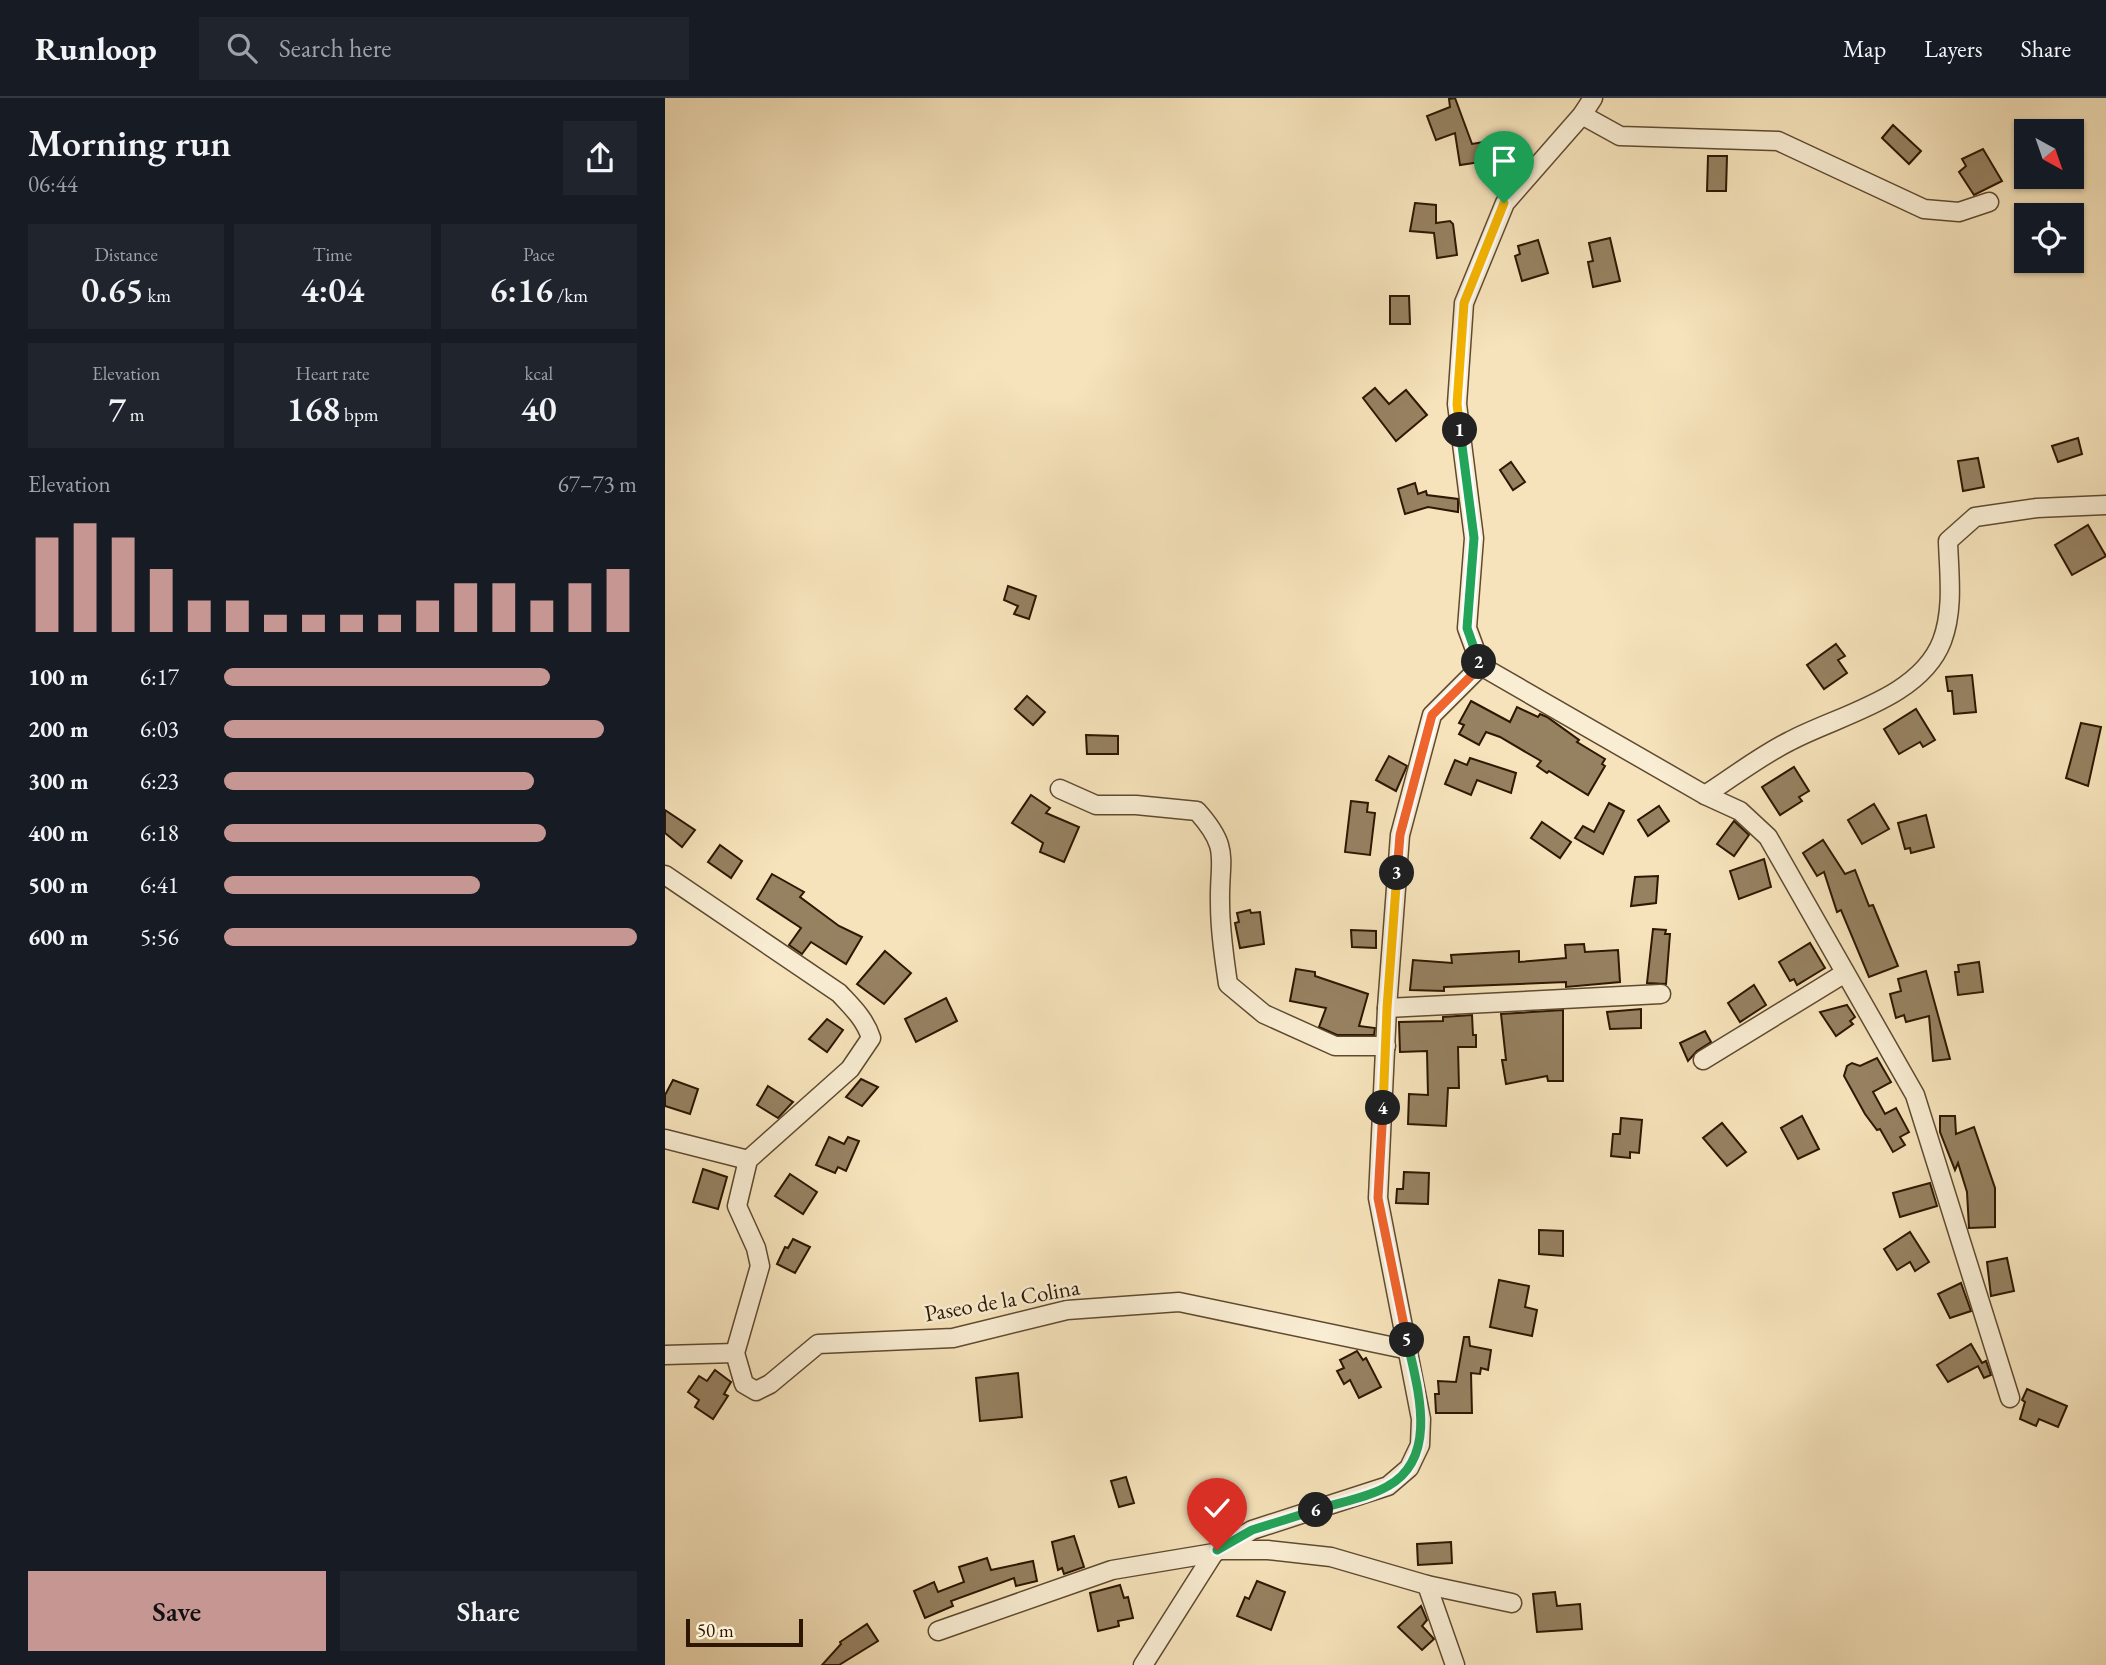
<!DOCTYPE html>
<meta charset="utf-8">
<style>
:root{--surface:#171b24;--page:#20242c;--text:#f1f3f6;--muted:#9ea1a6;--line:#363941;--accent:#c59692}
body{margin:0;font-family:"EB Garamond",serif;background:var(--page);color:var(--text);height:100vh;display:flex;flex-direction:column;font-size:26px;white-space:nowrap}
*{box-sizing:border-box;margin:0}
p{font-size:23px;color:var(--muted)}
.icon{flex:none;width:38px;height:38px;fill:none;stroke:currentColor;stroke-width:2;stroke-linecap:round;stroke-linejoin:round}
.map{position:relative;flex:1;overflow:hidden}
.drawer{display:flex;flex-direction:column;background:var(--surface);width:665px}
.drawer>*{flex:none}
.needle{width:46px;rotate:140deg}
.fabs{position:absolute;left:1349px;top:21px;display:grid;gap:14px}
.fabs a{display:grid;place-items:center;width:70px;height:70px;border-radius:0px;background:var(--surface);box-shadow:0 2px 5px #0004;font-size:35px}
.scale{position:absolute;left:21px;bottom:18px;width:117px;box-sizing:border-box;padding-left:7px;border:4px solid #2d1700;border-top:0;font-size:19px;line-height:24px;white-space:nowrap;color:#2d1700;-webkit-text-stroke:5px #f9edd3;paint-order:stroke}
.pin{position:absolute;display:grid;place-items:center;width:60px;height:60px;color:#fff;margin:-72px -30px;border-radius:50% 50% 50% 0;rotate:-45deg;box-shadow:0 0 7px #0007}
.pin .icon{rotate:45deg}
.km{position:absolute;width:35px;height:35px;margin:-18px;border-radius:50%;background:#222;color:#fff;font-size:19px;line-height:35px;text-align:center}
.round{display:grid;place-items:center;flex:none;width:74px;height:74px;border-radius:0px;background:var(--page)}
.summary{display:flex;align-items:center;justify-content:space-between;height:119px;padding:0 28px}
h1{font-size:38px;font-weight:600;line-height:52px}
.stats{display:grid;grid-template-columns:repeat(3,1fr);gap:10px;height:119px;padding:7px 28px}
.stats div{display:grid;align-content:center;border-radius:0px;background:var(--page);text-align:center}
.stats b{font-size:35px;font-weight:600}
.stats small{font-size:19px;font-weight:400}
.stats p{font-size:19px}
.chart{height:196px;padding:14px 28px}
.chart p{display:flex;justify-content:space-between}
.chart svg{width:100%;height:126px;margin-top:7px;stroke:var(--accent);stroke-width:6}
.button{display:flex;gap:14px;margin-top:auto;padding:14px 28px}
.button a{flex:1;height:80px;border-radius:0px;background:var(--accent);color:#111;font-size:28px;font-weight:600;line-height:80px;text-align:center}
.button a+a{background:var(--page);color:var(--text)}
ul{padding:0 28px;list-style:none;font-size:23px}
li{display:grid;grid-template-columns:112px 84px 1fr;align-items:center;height:52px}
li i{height:18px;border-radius:9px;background:var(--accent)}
header{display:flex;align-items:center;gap:42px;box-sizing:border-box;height:98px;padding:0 35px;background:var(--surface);border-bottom:2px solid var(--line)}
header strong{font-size:33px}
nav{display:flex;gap:38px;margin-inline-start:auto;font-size:24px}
.search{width:490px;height:63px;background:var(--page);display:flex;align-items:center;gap:18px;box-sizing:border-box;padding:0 24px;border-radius:0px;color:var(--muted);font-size:26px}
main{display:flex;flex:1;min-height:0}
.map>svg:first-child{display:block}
.building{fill:#968161;stroke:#2d1700;stroke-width:2}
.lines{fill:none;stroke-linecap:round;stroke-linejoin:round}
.street-casing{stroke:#5f4a2f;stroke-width:21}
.street{stroke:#f9edd3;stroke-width:18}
.split-1-casing{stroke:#fff;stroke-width:14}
.split-2-casing{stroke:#fff;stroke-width:14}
.split-3-casing{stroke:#fff;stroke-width:14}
.split-4-casing{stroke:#fff;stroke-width:14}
.split-5-casing{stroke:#fff;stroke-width:14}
.split-6-casing{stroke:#fff;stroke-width:14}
.split-7-casing{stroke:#fff;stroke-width:14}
.split-1{stroke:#f5b400;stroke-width:9}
.split-2{stroke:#22a559;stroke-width:9}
.split-3{stroke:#f0652b;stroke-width:9}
.split-4{stroke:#f5b400;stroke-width:9}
.split-5{stroke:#f0652b;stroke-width:9}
.split-6{stroke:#22a559;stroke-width:9}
.split-7{stroke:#22a559;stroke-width:9}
.labels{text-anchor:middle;stroke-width:5;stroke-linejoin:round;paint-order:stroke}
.street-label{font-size:23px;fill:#2d1700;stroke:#f9edd3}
</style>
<header>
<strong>Runloop</strong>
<div class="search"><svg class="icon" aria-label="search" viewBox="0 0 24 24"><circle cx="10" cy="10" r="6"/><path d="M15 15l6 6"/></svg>Search here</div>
<nav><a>Map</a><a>Layers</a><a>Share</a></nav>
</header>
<main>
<section class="drawer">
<div class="summary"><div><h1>Morning run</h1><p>06:44</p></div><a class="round"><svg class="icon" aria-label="share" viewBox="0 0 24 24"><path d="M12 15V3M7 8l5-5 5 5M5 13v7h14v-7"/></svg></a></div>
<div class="stats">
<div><p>Distance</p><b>0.65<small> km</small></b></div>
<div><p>Time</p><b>4:04</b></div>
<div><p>Pace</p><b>6:16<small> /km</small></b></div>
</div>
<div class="stats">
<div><p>Elevation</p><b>7<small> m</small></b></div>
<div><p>Heart rate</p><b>168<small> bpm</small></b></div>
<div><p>kcal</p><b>40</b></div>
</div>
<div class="chart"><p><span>Elevation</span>67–73 m</p>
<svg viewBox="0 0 160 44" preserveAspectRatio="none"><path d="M5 44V11M15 44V6M25 44V11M35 44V22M45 44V33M55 44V33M65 44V38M75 44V38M85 44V38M95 44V38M105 44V33M115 44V27M125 44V27M135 44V33M145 44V27M155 44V22"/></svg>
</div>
<ul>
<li><b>100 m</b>6:17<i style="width:79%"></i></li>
<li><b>200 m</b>6:03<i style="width:92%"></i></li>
<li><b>300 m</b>6:23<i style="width:75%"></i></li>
<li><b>400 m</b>6:18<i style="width:78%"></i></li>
<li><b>500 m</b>6:41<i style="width:62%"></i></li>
<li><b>600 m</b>5:56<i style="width:100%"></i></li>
</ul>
<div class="button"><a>Save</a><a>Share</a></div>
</section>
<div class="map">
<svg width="1441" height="1567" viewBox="0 0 1441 1567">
<rect width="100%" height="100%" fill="#f6e3bb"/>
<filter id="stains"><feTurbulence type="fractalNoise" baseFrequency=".00286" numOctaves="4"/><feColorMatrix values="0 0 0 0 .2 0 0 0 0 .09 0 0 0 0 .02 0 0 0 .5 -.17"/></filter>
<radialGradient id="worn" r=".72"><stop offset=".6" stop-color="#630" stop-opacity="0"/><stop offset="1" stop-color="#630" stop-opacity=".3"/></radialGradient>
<g class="building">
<path d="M 790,0 L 807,46 L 819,44 L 822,63 L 795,67 L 790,35 L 771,42 L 762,18 L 785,9 L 784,1 Z"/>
<path d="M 1228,27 L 1256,53 L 1244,66 L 1217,40 Z"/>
<path d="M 1318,51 L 1337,83 L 1309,97 L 1294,74 L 1301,68 L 1297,61 Z"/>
<path d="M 1043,58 L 1062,58 L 1061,93 L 1042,93 Z"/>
<path d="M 750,105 L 771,107 L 771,125 L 785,123 L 788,126 L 792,157 L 772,160 L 769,135 L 745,133 Z"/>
<path d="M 945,140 L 955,183 L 928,189 L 923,164 L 928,163 L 924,145 Z"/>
<path d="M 873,142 L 883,175 L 857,183 L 850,158 L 855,156 L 853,148 Z"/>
<path d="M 725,198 L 744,198 L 745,226 L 725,226 Z"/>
<path d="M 710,290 L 724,306 L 741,292 L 762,317 L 731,343 L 698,300 Z"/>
<path d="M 1413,340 L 1417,356 L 1393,364 L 1387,348 Z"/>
<path d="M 1313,360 L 1319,389 L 1298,393 L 1293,363 Z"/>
<path d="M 846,364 L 860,384 L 848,392 L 835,372 Z"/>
<path d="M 750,385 L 753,396 L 761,393 L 762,397 L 793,401 L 793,414 L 763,409 L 740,416 L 733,391 Z"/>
<path d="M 1423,427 L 1441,458 L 1407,477 L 1390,447 Z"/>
<path d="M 343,488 L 371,498 L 364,521 L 349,516 L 353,508 L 339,502 Z"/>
<path d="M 1171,546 L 1180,558 L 1173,562 L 1182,575 L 1159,591 L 1142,567 Z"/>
<path d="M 1307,577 L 1311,614 L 1289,616 L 1287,593 L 1283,593 L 1281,579 Z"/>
<path d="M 362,598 L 380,614 L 368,627 L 350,611 Z"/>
<path d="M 806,603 L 845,624 L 852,609 L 873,619 L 875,616 L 882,619 L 914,642 L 912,644 L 940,661 L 937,666 L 940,668 L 923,697 L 884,673 L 882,675 L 872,668 L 876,663 L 835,639 L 821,634 L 814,647 L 794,636 L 799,627 L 794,625 Z"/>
<path d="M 1251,611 L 1270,642 L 1258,649 L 1255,644 L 1234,656 L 1219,631 Z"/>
<path d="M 1416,625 L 1436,629 L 1423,688 L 1401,680 Z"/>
<path d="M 421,637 L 453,638 L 453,656 L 422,656 Z"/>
<path d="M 724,658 L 742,668 L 731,693 L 711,682 Z"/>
<path d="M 805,660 L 851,675 L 846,695 L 812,682 L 806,697 L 780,686 L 790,662 L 802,667 Z"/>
<path d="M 1129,669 L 1144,693 L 1134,699 L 1137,703 L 1115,717 L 1097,689 Z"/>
<path d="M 366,697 L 385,710 L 381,715 L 414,729 L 399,764 L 375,754 L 378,745 L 347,725 Z"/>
<path d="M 686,703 L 703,705 L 702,714 L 710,715 L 705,757 L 680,754 Z"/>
<path d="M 944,705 L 959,713 L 938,756 L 910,740 L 918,728 L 929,734 Z"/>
<path d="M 1209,706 L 1224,731 L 1197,746 L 1183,722 Z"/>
<path d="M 994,708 L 1004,723 L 983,738 L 973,722 Z"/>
<path d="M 0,712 L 30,732 L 17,749 L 0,735 Z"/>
<path d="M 1261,717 L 1269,749 L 1246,755 L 1245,750 L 1240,751 L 1233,725 Z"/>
<path d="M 1069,723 L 1084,737 L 1069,758 L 1052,746 Z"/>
<path d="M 877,724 L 906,744 L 895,760 L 866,740 Z"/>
<path d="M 1158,742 L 1180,776 L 1190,772 L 1204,808 L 1208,807 L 1233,868 L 1204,879 L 1176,812 L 1172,814 L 1159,774 L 1152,778 L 1138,755 Z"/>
<path d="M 55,747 L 77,763 L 66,780 L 43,764 Z"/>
<path d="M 1099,761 L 1106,789 L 1074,801 L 1065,773 Z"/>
<path d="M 107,776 L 139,794 L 135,799 L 174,828 L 197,839 L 181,866 L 146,844 L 137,856 L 124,847 L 136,830 L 92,801 Z"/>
<path d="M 993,778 L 991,805 L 966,808 L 970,779 Z"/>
<path d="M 585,812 L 586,815 L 595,814 L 599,846 L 575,850 L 570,825 L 574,824 L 572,815 Z"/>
<path d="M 988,831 L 1001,832 L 1000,836 L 1005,836 L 1001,886 L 982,885 Z"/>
<path d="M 686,832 L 711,833 L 711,850 L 687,849 Z"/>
<path d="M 1145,845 L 1160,870 L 1132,887 L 1129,881 L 1125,883 L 1114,864 Z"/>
<path d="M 919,846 L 920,854 L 953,852 L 955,884 L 901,889 L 901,884 L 779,889 L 779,893 L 745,892 L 748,862 L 787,865 L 786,857 L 854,853 L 854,864 L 901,860 L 900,847 Z"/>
<path d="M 220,853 L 246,875 L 219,906 L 192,886 Z"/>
<path d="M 1314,864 L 1318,894 L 1293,897 L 1290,874 L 1294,874 L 1293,867 Z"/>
<path d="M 631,871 L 650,874 L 650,878 L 703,896 L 694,928 L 710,930 L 709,937 L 672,937 L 654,929 L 661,910 L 625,903 Z"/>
<path d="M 1261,873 L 1265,888 L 1285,961 L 1268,963 L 1264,918 L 1241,924 L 1239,917 L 1231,920 L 1225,896 L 1236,893 L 1233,881 Z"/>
<path d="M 1089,887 L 1101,907 L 1075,924 L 1063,905 Z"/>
<path d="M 281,900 L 292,923 L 251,944 L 240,921 Z"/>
<path d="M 1182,907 L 1190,919 L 1185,923 L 1188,926 L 1171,938 L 1155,914 Z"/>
<path d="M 976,911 L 976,930 L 945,931 L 942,914 Z"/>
<path d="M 898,912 L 898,983 L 883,983 L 882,978 L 841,986 L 837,962 L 841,962 L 836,916 Z"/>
<path d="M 807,917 L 808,937 L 811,937 L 811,949 L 793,949 L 794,990 L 783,990 L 781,1028 L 743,1026 L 744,996 L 763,997 L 762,953 L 735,954 L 734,924 L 778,923 L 778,919 Z"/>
<path d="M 162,921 L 178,932 L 162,954 L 144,941 Z"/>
<path d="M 1040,933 L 1046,944 L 1032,953 L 1023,963 L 1015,945 Z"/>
<path d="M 1212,960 L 1226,984 L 1208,994 L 1220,1016 L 1231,1010 L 1244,1034 L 1235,1039 L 1240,1047 L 1228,1054 L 1215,1031 L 1212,1032 L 1200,1016 L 1179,978 L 1182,968 L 1187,965 L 1195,968 Z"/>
<path d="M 196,981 L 213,989 L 197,1008 L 181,999 Z"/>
<path d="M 8,982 L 33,991 L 25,1016 L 0,1008 L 0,997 Z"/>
<path d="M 103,988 L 128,1004 L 113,1020 L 92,1007 Z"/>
<path d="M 1137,1018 L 1154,1051 L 1133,1061 L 1116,1030 Z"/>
<path d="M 1275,1018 L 1290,1018 L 1291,1036 L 1309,1029 L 1330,1090 L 1330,1129 L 1304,1130 L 1302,1094 L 1293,1065 L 1290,1072 L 1275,1034 Z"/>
<path d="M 956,1020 L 977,1022 L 974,1055 L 965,1054 L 965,1060 L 946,1058 L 948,1036 L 955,1036 Z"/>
<path d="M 1057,1025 L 1081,1054 L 1062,1068 L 1038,1040 Z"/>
<path d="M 164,1039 L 179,1046 L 183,1039 L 194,1043 L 181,1073 L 173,1069 L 170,1075 L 151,1067 Z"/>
<path d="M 38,1071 L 62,1079 L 53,1111 L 28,1104 Z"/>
<path d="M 739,1074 L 764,1075 L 763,1106 L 731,1105 L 732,1091 L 738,1091 Z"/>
<path d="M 125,1076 L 152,1094 L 138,1116 L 110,1098 Z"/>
<path d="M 1265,1085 L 1272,1108 L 1235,1119 L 1228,1095 Z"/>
<path d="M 874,1132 L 898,1133 L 898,1158 L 874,1156 Z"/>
<path d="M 1245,1134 L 1264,1164 L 1250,1173 L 1245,1164 L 1232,1172 L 1219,1151 Z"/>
<path d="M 128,1141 L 145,1149 L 130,1175 L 112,1166 L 120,1149 L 123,1150 Z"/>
<path d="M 1342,1160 L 1349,1193 L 1326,1198 L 1322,1164 Z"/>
<path d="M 834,1182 L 864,1188 L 860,1209 L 872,1212 L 867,1238 L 825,1229 Z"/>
<path d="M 1296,1185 L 1306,1213 L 1285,1220 L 1273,1196 Z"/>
<path d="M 799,1239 L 804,1239 L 805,1248 L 826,1252 L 823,1272 L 816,1270 L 815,1276 L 806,1275 L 807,1315 L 771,1315 L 770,1296 L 774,1296 L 773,1283 L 791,1284 Z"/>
<path d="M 1306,1246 L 1317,1265 L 1321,1263 L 1326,1277 L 1319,1280 L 1313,1268 L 1283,1284 L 1272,1267 Z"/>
<path d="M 692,1253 L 698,1262 L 701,1260 L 716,1289 L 694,1300 L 685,1282 L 679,1286 L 672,1273 L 679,1270 L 675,1262 Z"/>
<path d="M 50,1272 L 66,1284 L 59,1296 L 63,1298 L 48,1321 L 30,1309 L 34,1302 L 23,1294 L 34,1278 L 42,1283 Z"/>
<path d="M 353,1275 L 357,1319 L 315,1323 L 311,1280 Z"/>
<path d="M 1362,1291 L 1402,1308 L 1393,1329 L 1374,1321 L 1371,1328 L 1355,1321 L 1360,1304 L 1357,1302 Z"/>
<path d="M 461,1379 L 469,1405 L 454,1409 L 446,1383 Z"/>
<path d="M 409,1438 L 419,1469 L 399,1476 L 397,1470 L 393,1472 L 387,1444 Z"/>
<path d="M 786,1444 L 787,1465 L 753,1467 L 752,1446 Z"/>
<path d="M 322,1460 L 326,1472 L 368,1463 L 372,1483 L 351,1488 L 349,1480 L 286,1503 L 288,1508 L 260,1520 L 249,1493 L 269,1484 L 273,1494 L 299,1484 L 294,1469 Z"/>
<path d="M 592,1483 L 620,1494 L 606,1532 L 572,1518 L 580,1499 L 584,1501 Z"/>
<path d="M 455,1487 L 459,1500 L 463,1499 L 468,1520 L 453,1523 L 454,1528 L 433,1533 L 425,1495 Z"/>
<path d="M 890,1494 L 892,1508 L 915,1506 L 917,1531 L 872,1534 L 868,1496 Z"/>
<path d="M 756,1508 L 762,1522 L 757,1528 L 769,1541 L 757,1552 L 733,1529 Z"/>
<path d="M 202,1526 L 213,1543 L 174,1567 L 157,1567 L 176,1546 L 175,1544 Z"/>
</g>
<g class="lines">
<defs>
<g id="street">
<path d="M 928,0 L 917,17 L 840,105 L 799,205 L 792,306 L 809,440 L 802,530 L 816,568 L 1040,697 L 1075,713 L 1103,739 L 1250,997 L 1345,1300"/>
<path d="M 917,17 L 955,38 L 1113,43 L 1259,111 L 1294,114 L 1324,104"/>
<path d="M 395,691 L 431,707 L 471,707 L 532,713 C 566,751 554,760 555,804 C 555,832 559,859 563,886 L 599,916 L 670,948 L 721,948"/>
<path d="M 1040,697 C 1068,679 1095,658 1125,643 C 1174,617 1255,600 1277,543 C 1289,511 1284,476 1283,443 L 1310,419 L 1372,410 L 1441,407"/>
<path d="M 0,777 L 174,895 C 187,909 200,921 206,940 L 185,971 L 83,1062 L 72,1108 L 91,1150 L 95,1168 L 70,1255 L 79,1286 L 91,1293 L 105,1286 L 153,1246 L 288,1240 L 402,1212 L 514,1204 L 744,1252"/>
<path d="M 722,910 L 996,896"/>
<path d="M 1038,962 L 1180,875"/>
<path d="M 0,1041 L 83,1062"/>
<path d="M 0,1257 L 70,1255"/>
<path d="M 553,1452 L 603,1452 L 666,1459 L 762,1487 L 847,1505"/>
<path d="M 762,1487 L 790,1567"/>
<path d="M 273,1533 L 447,1472 L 549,1455 L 587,1432 L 723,1388 L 744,1370 L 755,1347 L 756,1321 L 713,1100 L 722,910 L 735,737 L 767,617 L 816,568"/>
<path d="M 478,1567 L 549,1455"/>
</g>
</defs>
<use href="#street" class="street-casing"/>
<use href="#street" class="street"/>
</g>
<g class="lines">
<defs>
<path id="split-1" d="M 795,332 L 792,306 L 799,205 L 839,105"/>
<path id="split-2" d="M 795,332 L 809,440 L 802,530 L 814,564"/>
<path id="split-3" d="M 732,775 L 735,737 L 767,617 L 816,568 L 814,564"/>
<path id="split-4" d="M 718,1010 L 722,910 L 732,775"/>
<path id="split-5" d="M 718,1010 L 713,1100 L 742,1242"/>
<path id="split-6" d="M 651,1412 C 672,1405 705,1399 723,1388 C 775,1359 752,1288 742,1242"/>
<path id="split-7" d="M 552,1452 L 587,1432 L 651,1412"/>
</defs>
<use href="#split-1" class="split-1-casing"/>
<use href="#split-2" class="split-2-casing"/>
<use href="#split-3" class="split-3-casing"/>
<use href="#split-4" class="split-4-casing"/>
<use href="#split-5" class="split-5-casing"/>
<use href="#split-6" class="split-6-casing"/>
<use href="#split-7" class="split-7-casing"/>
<use href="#split-1" class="split-1"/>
<use href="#split-2" class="split-2"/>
<use href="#split-3" class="split-3"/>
<use href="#split-4" class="split-4"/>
<use href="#split-5" class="split-5"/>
<use href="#split-6" class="split-6"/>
<use href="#split-7" class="split-7"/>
</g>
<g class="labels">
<g class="street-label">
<text transform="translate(337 1202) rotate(-10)" y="8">Paseo de la Colina</text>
</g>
</g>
<rect width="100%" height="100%" filter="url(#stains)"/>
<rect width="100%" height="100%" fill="url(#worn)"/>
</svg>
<div class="fabs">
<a><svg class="needle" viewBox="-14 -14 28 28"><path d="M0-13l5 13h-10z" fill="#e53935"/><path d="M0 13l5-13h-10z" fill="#9ea1a6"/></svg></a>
<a><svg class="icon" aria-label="locate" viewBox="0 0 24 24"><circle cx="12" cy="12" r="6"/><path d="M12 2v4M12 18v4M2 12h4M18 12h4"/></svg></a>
</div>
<div class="scale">50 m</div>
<div class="pin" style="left:839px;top:105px;background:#1e9e55"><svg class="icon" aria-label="arrive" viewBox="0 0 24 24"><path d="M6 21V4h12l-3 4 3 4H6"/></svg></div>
<div class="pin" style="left:552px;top:1452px;background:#d93025"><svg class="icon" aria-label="check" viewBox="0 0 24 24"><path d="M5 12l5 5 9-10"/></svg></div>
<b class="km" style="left:795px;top:332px">1</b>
<b class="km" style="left:814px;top:564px">2</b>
<b class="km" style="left:732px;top:775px">3</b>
<b class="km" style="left:718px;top:1010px">4</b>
<b class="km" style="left:742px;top:1242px">5</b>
<b class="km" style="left:651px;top:1412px">6</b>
</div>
</main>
